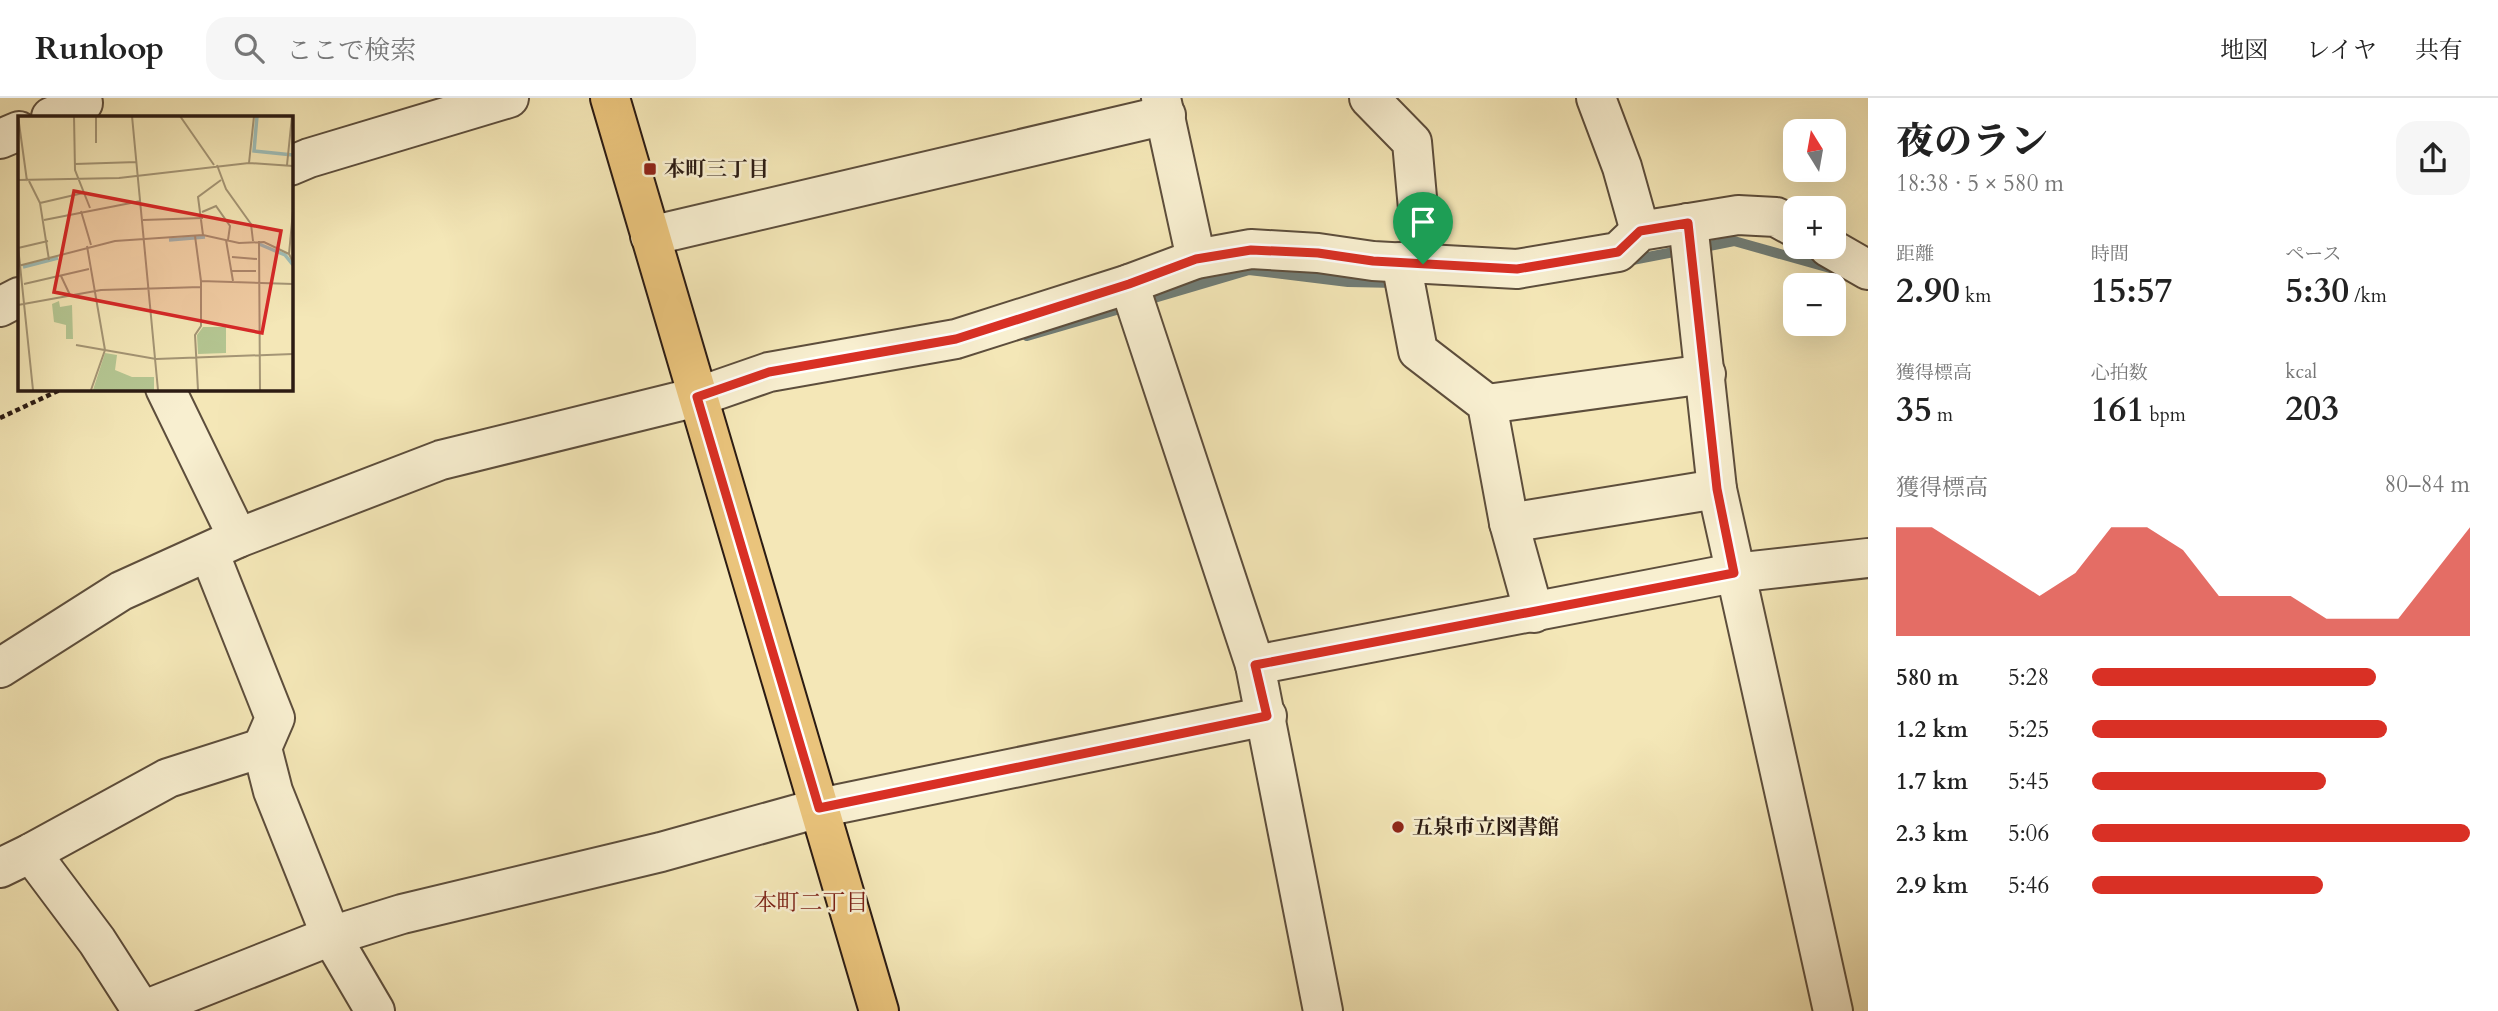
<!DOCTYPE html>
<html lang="ja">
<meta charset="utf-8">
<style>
:root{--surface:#fff;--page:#f6f6f6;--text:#222;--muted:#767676;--line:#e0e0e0;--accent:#d93025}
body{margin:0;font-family:Cardo,"Noto Serif JP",serif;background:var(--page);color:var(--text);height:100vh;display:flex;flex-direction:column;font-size:26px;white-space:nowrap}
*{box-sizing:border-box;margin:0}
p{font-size:23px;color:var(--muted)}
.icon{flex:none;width:38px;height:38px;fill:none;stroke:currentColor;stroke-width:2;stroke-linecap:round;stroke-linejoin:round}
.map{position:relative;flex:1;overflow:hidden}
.drawer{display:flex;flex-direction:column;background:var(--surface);width:630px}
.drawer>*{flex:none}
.needle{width:46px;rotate:349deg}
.tools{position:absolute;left:1783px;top:21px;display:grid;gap:14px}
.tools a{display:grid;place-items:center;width:63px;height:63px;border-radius:14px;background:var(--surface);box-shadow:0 7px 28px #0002;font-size:35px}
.pin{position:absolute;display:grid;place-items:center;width:60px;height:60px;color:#fff;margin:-72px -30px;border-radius:50% 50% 50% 0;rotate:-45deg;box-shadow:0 0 7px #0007}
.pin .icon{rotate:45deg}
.round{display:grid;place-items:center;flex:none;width:74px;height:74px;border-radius:21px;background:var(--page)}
.headline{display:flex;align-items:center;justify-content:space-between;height:119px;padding:0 28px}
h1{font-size:38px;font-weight:800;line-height:52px}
.metrics{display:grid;grid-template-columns:repeat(3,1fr);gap:10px;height:119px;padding:7px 28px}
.metrics div{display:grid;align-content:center}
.metrics b{font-size:35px;font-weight:800}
.metrics small{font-size:19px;font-weight:400}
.metrics p{font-size:19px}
.chart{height:196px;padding:14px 28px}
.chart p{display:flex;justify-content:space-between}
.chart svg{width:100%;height:126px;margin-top:7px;fill:var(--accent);opacity:.7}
ul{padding:0 28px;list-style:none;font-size:23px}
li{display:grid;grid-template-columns:112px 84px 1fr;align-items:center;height:52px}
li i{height:18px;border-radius:9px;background:var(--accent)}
header{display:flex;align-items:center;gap:42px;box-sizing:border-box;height:98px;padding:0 35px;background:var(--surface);border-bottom:2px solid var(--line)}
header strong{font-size:33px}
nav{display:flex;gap:38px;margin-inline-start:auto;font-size:24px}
.search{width:490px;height:63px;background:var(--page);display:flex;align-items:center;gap:18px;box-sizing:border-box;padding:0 24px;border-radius:21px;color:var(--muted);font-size:26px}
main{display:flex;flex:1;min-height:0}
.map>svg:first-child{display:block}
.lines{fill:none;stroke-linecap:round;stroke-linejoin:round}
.stream{stroke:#717d76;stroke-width:10}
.minor-casing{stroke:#5d4e3c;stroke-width:42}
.major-casing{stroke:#2b1b13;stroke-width:42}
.path{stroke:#2b1b13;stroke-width:4.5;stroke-dasharray:5 3.5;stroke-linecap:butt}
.minor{stroke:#f8efd0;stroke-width:38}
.major{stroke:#eac47c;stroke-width:38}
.route-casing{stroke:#fff;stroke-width:14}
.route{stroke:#d93025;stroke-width:9}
.poi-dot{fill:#8f2418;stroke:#f8efd0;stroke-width:2.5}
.labels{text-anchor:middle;stroke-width:5;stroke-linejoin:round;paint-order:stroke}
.poi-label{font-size:21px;font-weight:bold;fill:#2b1b13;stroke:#f8efd0;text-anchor:start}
.neighbourhood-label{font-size:23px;fill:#7a1f14;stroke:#f8efd0}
.inset-river{fill:none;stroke:#9fbeb8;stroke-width:3.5}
.inset-road{fill:none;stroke:#a49575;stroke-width:2}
.view{fill:#d62828;fill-opacity:0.15;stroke:#d62828;stroke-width:3.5}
.inset-edge{fill:none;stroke:#2b1b13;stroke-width:3.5}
</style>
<header>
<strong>Runloop</strong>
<div class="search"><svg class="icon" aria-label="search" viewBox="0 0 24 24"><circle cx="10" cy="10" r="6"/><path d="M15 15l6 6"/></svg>ここで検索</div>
<nav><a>地図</a><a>レイヤ</a><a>共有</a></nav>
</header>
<main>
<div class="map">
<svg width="1868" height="913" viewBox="0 0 1868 913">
<rect width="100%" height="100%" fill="#f4e7b7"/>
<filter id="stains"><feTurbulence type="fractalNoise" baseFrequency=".00286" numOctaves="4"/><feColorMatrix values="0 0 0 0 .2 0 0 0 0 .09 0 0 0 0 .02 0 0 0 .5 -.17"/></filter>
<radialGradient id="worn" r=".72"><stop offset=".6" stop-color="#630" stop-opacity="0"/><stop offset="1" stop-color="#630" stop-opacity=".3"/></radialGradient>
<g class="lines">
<g class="stream">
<path d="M 1699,150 L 1734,143 L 1830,170"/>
<path d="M 1627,163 L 1684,152"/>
<path d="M 1144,203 L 1249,172 L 1348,184 L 1397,185"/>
<path d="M 1027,238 L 1130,208"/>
</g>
<defs>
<g id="minor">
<path d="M 1161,0 L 1196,161"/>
<path d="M 1369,0 L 1412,44 L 1423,166"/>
<path d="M 1596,0 L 1622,69 L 1640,133"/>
<path d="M 51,19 L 83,5"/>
<path d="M 0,41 L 19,33"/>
<path d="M 290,68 L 309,60 L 509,0"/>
<path d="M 1688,125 L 1717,391 L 1833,913"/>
<path d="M 650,138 L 1166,17"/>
<path d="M 1828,149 L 1868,172"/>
<path d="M 1401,164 L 1418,253 L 1487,306 L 1509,425 L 1534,515"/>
<path d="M 1129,186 L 1255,567"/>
<path d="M 0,209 L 19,199"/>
<path d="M 165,290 L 238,440"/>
<path d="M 1487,306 L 1706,276"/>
<path d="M 1509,425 L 1717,391"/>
<path d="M 209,454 L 275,620 L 262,650 L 273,693 L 331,838 L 375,913"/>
<path d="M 0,570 L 121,493 L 238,440 L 441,362 L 697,299 L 769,274 L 956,241 L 1129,186 L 1196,161 L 1251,151 L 1318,155 L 1373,163 L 1517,171 L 1618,154 L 1640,133 L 1738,117 L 1776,119 L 1796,130"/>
<path d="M 31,755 L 97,843 L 142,913"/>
<path d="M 0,770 L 31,755 L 168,680 L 262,650"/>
<path d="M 142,913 L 331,838 L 402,816 L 661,754 L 819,710 L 1267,618"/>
<path d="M 1323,913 L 1255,567 L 1734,475 L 1868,460"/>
</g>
<path id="major" d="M 610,0 L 879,913"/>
</defs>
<use href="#minor" class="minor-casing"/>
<use href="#major" class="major-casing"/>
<path class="path" d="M 0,320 L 64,290"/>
<use href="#minor" class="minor"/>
<use href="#major" class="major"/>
</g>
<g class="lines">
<defs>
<path id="route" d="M 1688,125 L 1717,391 L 1734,475 L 1255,567 L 1267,618 L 819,710 L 697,299 L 769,274 L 956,241 L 1129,186 L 1196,161 L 1251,152 L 1318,155 L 1373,163 L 1517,171 L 1618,154 L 1640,133 Z"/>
</defs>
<use href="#route" class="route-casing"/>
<use href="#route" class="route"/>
</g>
<g class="poi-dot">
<rect x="643" y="64" width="14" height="14" rx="3.5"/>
<circle cx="1398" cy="729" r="7"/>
</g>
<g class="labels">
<g class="poi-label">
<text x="664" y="78">本町三丁目</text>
<text x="1412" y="736">五泉市立図書館</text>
</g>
<g class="neighbourhood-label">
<text x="811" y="812">本町二丁目</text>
</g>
</g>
<g transform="translate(18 18)">
<rect width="275" height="275" fill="#f4e7b7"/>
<path d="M 41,185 L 42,191 L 54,189 L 55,223 L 48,223 L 48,209 L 36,206 L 34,188 ZM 185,211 L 208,211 L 208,237 L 180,238 L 179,219 ZM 87,237 L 99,239 L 97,254 L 114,261 L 136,261 L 136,274 L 75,274 Z" fill="#b5c793"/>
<path class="inset-river" d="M 239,0 L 236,35 L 275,39M 151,124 L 187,121M 241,128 L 267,139 L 275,149M 5,151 L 40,142"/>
<path class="inset-road" d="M 0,0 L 9,65M 56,0 L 57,54 L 72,92M 78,0 L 78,27M 114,0 L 140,274M 162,0 L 196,49M 231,47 L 236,0M 57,48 L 119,46M 199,49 L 208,73 L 233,108 L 235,125M 269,49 L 274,0M 0,64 L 101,62 L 231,47 L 275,50M 11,65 L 22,87 L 31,144M 22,87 L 65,77M 63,95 L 73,129M 275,95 L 271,138 L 275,146M 184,96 L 198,90 L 212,110 L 210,124M 26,104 L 123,85M 125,104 L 185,102M 185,119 L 180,81 L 203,64M 177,120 L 183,165M 208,124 L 215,165M 241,125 L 242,274M 0,130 L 15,274M 69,130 L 87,234 L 73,274M 0,132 L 30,125M 214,141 L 239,143M 0,150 L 97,125 L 185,119 L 221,127 L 246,126 L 271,138M 214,155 L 238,155M 43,160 L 52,179M 6,168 L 71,153M 0,189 L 83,174 L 183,171M 58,229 L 138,243 L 275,238M 180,274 L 177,219 L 183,210 L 183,165 L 275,168"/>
<path class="view" d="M 56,75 L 263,115 L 244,217 L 36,176 Z"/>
<rect width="275" height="275" class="inset-edge"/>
</g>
<rect width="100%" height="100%" filter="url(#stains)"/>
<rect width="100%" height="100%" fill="url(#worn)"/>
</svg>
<div class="tools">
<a><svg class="needle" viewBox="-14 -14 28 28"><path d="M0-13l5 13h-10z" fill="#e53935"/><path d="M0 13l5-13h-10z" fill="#767676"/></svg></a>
<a>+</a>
<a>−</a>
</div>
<div class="pin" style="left:1423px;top:166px;background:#1e9e55"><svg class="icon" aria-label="arrive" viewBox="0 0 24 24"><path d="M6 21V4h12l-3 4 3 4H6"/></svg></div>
</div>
<section class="drawer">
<div class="headline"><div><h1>夜のラン</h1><p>18:38 · 5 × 580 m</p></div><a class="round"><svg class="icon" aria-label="share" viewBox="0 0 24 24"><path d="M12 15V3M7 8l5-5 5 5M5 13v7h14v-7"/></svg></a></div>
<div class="metrics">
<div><p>距離</p><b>2.90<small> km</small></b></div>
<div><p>時間</p><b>15:57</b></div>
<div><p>ペース</p><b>5:30<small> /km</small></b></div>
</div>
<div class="metrics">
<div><p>獲得標高</p><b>35<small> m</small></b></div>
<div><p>心拍数</p><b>161<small> bpm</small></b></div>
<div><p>kcal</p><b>203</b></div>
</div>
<div class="chart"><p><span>獲得標高</span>80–84 m</p>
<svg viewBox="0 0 160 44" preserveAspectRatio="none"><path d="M0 44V6L10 6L20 14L30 22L40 30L50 22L60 6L70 6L80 14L90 30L100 30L110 30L120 38L130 38L140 38L150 22L160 6V44z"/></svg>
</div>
<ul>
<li><b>580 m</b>5:28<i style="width:75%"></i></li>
<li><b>1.2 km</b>5:25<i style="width:78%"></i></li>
<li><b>1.7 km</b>5:45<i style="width:62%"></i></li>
<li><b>2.3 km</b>5:06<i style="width:100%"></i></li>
<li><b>2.9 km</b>5:46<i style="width:61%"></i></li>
</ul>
</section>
</main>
